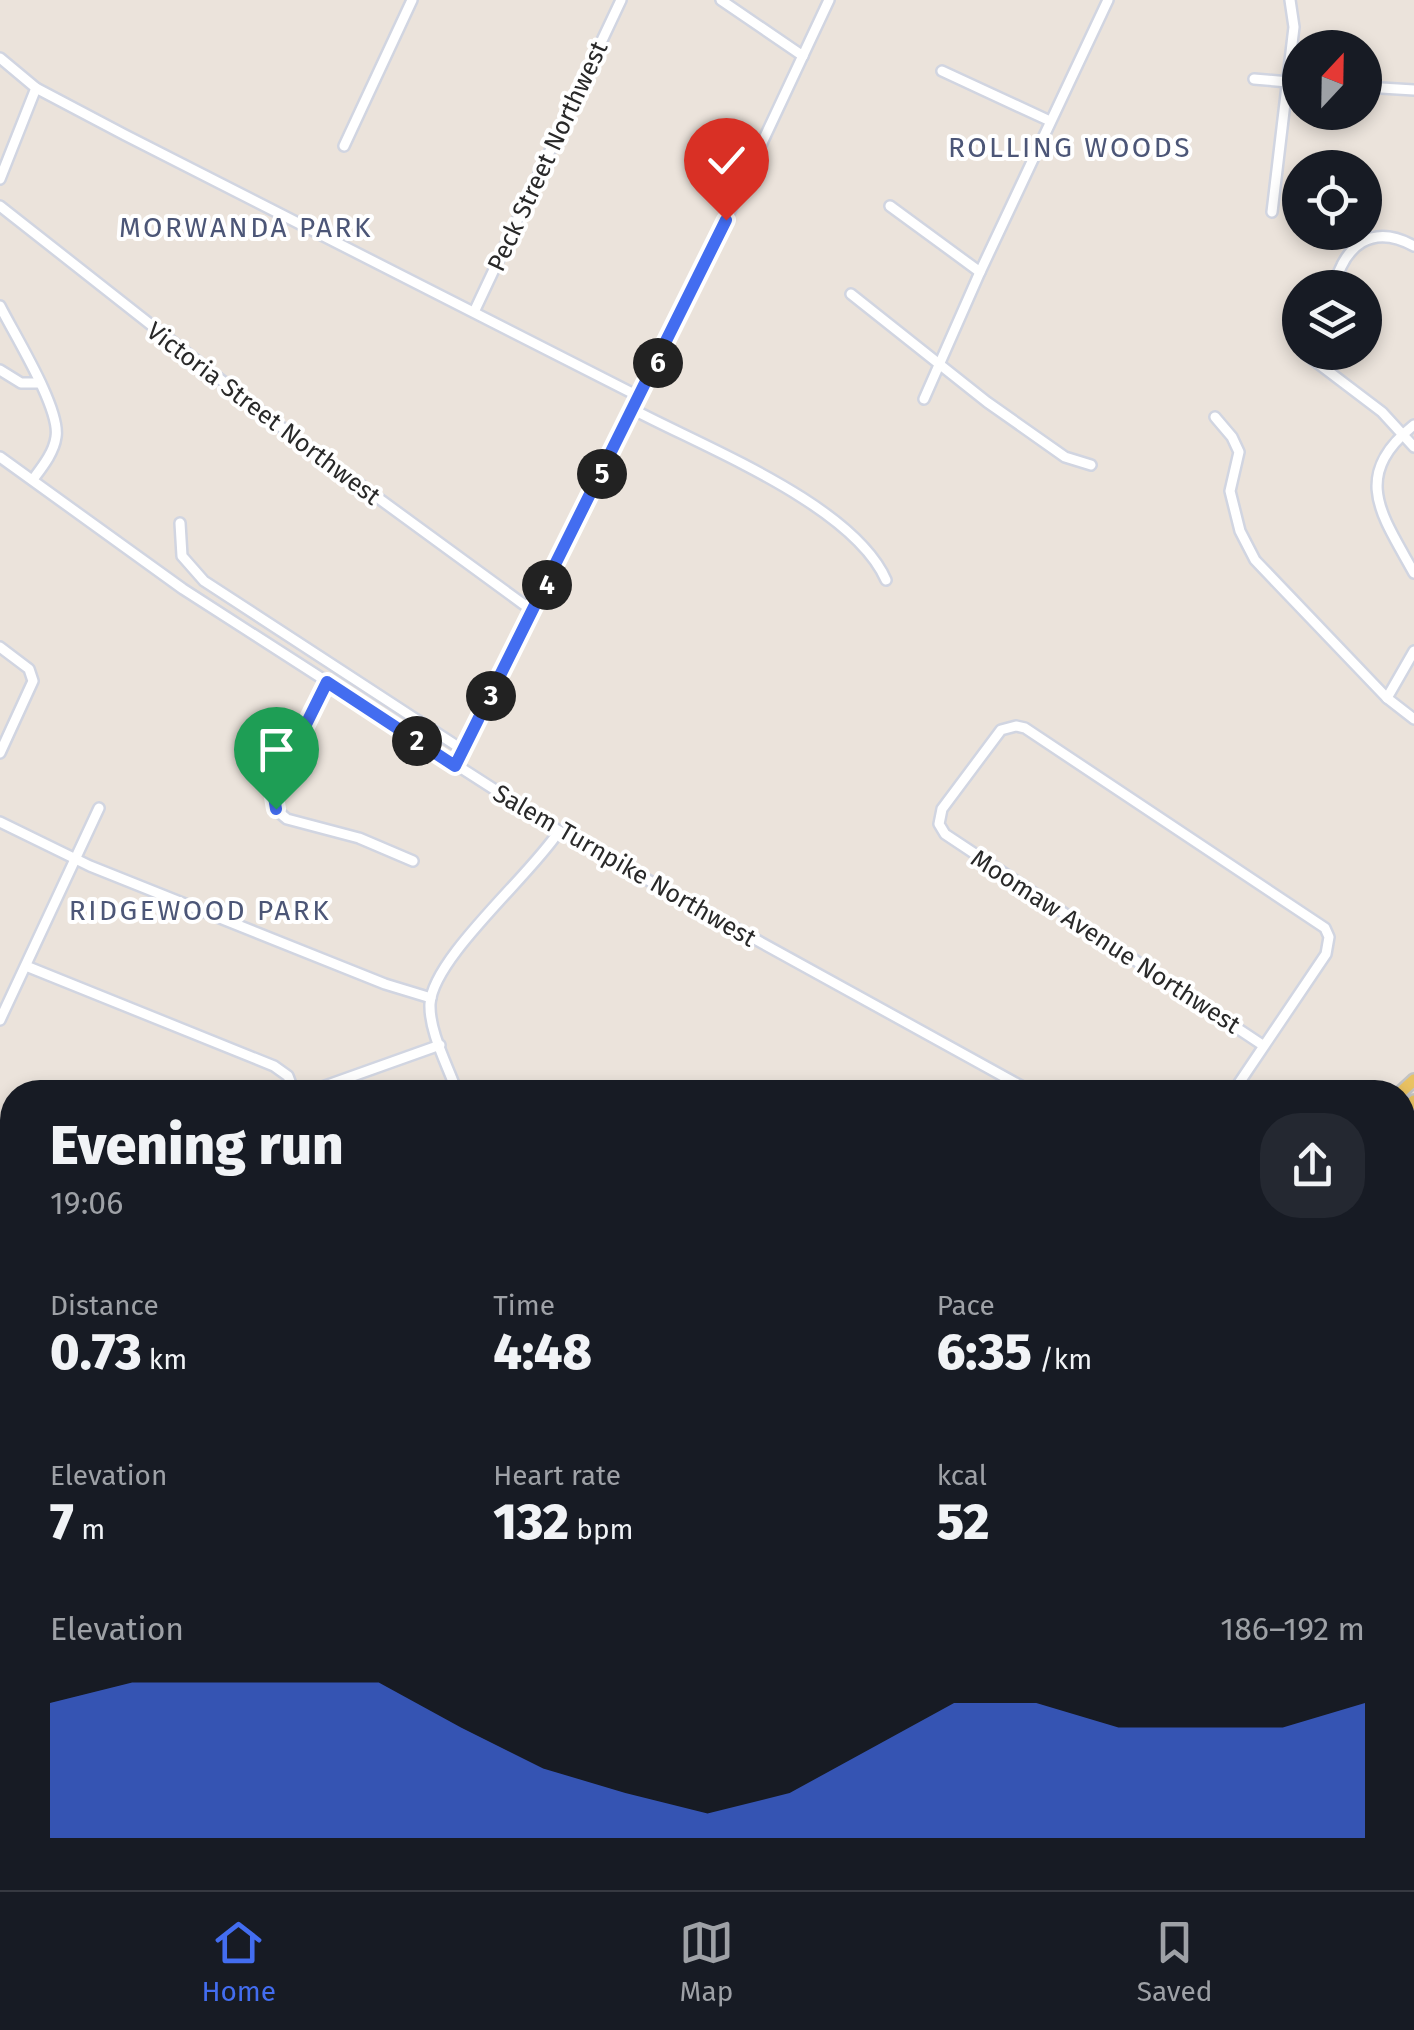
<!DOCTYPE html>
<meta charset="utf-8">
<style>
:root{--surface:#171b24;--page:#242831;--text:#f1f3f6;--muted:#9ea1a6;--line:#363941;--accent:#436df0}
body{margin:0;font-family:"Fira Sans",sans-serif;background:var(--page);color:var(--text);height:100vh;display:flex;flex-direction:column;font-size:38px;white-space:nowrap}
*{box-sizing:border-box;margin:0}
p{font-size:32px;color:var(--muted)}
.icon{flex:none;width:55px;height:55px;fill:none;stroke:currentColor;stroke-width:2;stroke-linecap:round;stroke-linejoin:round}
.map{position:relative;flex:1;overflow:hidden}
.drawer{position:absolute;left:0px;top:1080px;width:1415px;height:810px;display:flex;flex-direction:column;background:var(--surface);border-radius:40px 40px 0 0;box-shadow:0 5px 15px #0003}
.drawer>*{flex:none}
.needle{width:65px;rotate:22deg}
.fabs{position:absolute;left:1282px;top:30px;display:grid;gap:20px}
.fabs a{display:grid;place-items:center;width:100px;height:100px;border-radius:50%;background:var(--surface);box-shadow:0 5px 15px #0003;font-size:50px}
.pin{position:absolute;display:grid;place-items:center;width:85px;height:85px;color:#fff;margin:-102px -42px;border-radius:50% 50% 50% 0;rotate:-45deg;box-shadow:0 0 10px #0007}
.pin .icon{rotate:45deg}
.km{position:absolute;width:50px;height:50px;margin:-25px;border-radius:50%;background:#222;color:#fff;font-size:28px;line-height:50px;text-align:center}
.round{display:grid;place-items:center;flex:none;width:105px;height:105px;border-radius:40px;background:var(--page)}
.summary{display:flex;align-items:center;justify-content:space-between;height:170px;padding:0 50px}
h1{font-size:55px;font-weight:800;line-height:75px}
.stats{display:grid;grid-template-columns:repeat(3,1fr);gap:15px;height:170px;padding:10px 50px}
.stats div{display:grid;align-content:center}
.stats b{font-size:50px;font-weight:800}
.stats small{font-size:28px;font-weight:400}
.stats p{font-size:28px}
.chart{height:280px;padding:20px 50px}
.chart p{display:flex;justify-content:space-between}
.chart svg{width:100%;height:180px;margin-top:10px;fill:var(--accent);opacity:.7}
.tab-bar{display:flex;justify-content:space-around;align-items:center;height:140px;border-top:2px solid var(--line);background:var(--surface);font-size:28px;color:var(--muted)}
.tab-bar a{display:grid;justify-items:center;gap:5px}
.tab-bar .selected{color:var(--accent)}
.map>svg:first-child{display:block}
.green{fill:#b6df9a}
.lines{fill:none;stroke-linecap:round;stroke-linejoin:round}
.stream{stroke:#73d0e8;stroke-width:2.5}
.minor-casing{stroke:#d1d5e1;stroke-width:14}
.major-casing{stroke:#c3c3c3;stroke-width:16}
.minor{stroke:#fff;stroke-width:9}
.major{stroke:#e9c262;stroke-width:11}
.route-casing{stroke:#fff;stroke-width:20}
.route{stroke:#436df0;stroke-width:12}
.labels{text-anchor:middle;stroke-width:8;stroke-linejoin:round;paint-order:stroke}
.street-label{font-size:25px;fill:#292929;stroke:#fff}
.neighbourhood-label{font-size:28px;letter-spacing:2.5px;fill:#4c5677;stroke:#fff}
</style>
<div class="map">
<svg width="1414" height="1890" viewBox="0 0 1414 1890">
<rect width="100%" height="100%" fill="#ebe3db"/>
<g class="green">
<path d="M 0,1254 L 12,1258 L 12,1328 L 0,1324 Z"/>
<path d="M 960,1878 L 1011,1878 L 1016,1890 L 962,1890 Z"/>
</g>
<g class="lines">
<g class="stream">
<path d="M 1402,1287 L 1414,1287"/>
<path d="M 951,1878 L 953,1890"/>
</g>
<defs>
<g id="minor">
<path d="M 721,0 L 803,56"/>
<path d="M 0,58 L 36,88 L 125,135 L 640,397"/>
<path d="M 942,71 L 1050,121"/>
<path d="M 1254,79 L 1300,83"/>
<path d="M 1365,87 L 1414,90"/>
<path d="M 344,146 L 412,0"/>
<path d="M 0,179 L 36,88"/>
<path d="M 0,206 L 277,424 L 534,612"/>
<path d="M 890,206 L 980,272"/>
<path d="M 1272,212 L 1294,27 L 1290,0"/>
<path d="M 1334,288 C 1344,245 1372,223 1414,246"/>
<path d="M 851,294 L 987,402 L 1065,457 L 1091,465"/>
<path d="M 0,306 C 14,334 61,409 56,437 C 54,452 43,466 34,478"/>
<path d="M 474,312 L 621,0"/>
<path d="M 1303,352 L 1382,412 L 1414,447"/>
<path d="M 0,370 L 21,383 L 40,383"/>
<path d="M 924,399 L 980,272 L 1108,0"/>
<path d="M 634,410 C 706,448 853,505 886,580"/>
<path d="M 1215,417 L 1232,437 L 1239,452 L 1230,491 L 1240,531 L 1255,560 L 1387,698 L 1414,719"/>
<path d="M 1414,425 C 1350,476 1382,515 1414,573"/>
<path d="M 0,457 L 183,589 L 559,831 L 1032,1092"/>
<path d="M 180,523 L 182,556 L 204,581 L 463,750"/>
<path d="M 0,647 L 29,669 L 33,681 L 0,753"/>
<path d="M 327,682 L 279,777 L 272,798 L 275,809 L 287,819 L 359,838 L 413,861"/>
<path d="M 1387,698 L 1414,651"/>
<path d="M 455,765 L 679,320 L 829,0"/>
<path d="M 0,822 L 90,866 L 385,984 L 431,998"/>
<path d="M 26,966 L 274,1066 L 288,1076 L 294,1092"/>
<path d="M 0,1020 L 99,808"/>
<path d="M 308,1092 L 440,1045"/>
<path d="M 457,1092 C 448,1066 429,1032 430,1004 C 433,957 533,873 559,831"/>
<path d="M 1233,1092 L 1326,954 L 1329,937 L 1325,928 L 1025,728 L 1016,726 L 1001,730 L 942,809 L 939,824 L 945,834 L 1264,1046"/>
<path d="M 0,1186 L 12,1191"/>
<path d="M 1402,1319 L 1414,1326"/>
<path d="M 1402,1439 L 1414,1447"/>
<path d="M 0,1452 L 12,1457"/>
<path d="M 1402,1572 L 1414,1579"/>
<path d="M 1402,1732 L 1414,1737"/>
<path d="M 1402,1876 L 1414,1882"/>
<path d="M 1021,1878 L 1026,1890"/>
<path d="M 1176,1878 L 1183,1890"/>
<path d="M 0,1882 L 20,1890"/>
<path d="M 29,1890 L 31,1878"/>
</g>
<g id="major">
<path d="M 1401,1092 L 1414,1080"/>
<path d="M 1402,1112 L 1414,1101"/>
<path d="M 865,1890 L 866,1878"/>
<path d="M 881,1890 L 881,1878"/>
</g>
</defs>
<use href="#minor" class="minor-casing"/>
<use href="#major" class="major-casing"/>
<use href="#minor" class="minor"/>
<use href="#major" class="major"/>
</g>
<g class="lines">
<defs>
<path id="route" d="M 276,809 L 273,791 L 327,682 L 455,766 L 726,220"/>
</defs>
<use href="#route" class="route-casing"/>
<use href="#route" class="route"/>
</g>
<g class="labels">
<g class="street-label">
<text transform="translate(547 156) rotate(-65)" y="9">Peck Street Northwest</text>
<text transform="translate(264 413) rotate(37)" y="9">Victoria Street Northwest</text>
<text transform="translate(625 865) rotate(30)" y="9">Salem Turnpike Northwest</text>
<text transform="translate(1106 941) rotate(33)" y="9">Moomaw Avenue Northwest</text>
</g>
<g class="neighbourhood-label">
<text x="1070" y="157">ROLLING WOODS</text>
<text x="246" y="237">MORWANDA PARK</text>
<text x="200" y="920">RIDGEWOOD PARK</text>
</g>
</g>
</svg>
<div class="fabs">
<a><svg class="needle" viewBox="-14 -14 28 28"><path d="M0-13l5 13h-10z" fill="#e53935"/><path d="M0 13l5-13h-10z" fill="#9ea1a6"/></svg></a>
<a><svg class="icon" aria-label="locate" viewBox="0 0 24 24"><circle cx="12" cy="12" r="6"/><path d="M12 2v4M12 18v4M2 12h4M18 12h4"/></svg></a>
<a><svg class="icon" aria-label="layers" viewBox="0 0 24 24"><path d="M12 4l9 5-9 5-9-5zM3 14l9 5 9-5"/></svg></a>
</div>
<div class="pin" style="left:276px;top:809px;background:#1e9e55"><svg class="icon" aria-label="arrive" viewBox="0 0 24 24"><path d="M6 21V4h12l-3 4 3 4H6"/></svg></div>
<div class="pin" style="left:726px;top:220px;background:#d93025"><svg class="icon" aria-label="check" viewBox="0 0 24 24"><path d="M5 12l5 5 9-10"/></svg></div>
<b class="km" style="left:417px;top:741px">2</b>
<b class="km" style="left:491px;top:696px">3</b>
<b class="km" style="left:547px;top:585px">4</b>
<b class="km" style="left:602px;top:474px">5</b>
<b class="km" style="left:658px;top:363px">6</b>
<section class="drawer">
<div class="summary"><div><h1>Evening run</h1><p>19:06</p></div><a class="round"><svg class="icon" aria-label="share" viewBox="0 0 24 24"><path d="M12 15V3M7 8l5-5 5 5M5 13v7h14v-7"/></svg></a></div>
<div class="stats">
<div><p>Distance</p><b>0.73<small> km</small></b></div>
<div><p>Time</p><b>4:48</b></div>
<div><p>Pace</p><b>6:35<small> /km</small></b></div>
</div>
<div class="stats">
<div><p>Elevation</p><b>7<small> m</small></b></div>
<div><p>Heart rate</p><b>132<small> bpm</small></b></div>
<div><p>kcal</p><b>52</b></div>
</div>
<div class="chart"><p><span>Elevation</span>186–192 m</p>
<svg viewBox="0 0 160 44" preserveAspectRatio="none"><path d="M0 44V11L10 6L20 6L30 6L40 6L50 17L60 27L70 33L80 38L90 33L100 22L110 11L120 11L130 17L140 17L150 17L160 11V44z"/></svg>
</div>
</section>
</div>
<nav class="tab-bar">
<a class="selected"><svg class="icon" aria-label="home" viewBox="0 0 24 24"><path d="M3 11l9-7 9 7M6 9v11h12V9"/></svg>Home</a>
<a><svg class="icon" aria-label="map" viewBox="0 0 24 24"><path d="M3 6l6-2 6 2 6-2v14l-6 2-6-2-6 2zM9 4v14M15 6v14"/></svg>Map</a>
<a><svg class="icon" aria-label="saved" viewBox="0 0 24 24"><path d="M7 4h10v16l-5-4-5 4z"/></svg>Saved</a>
</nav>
